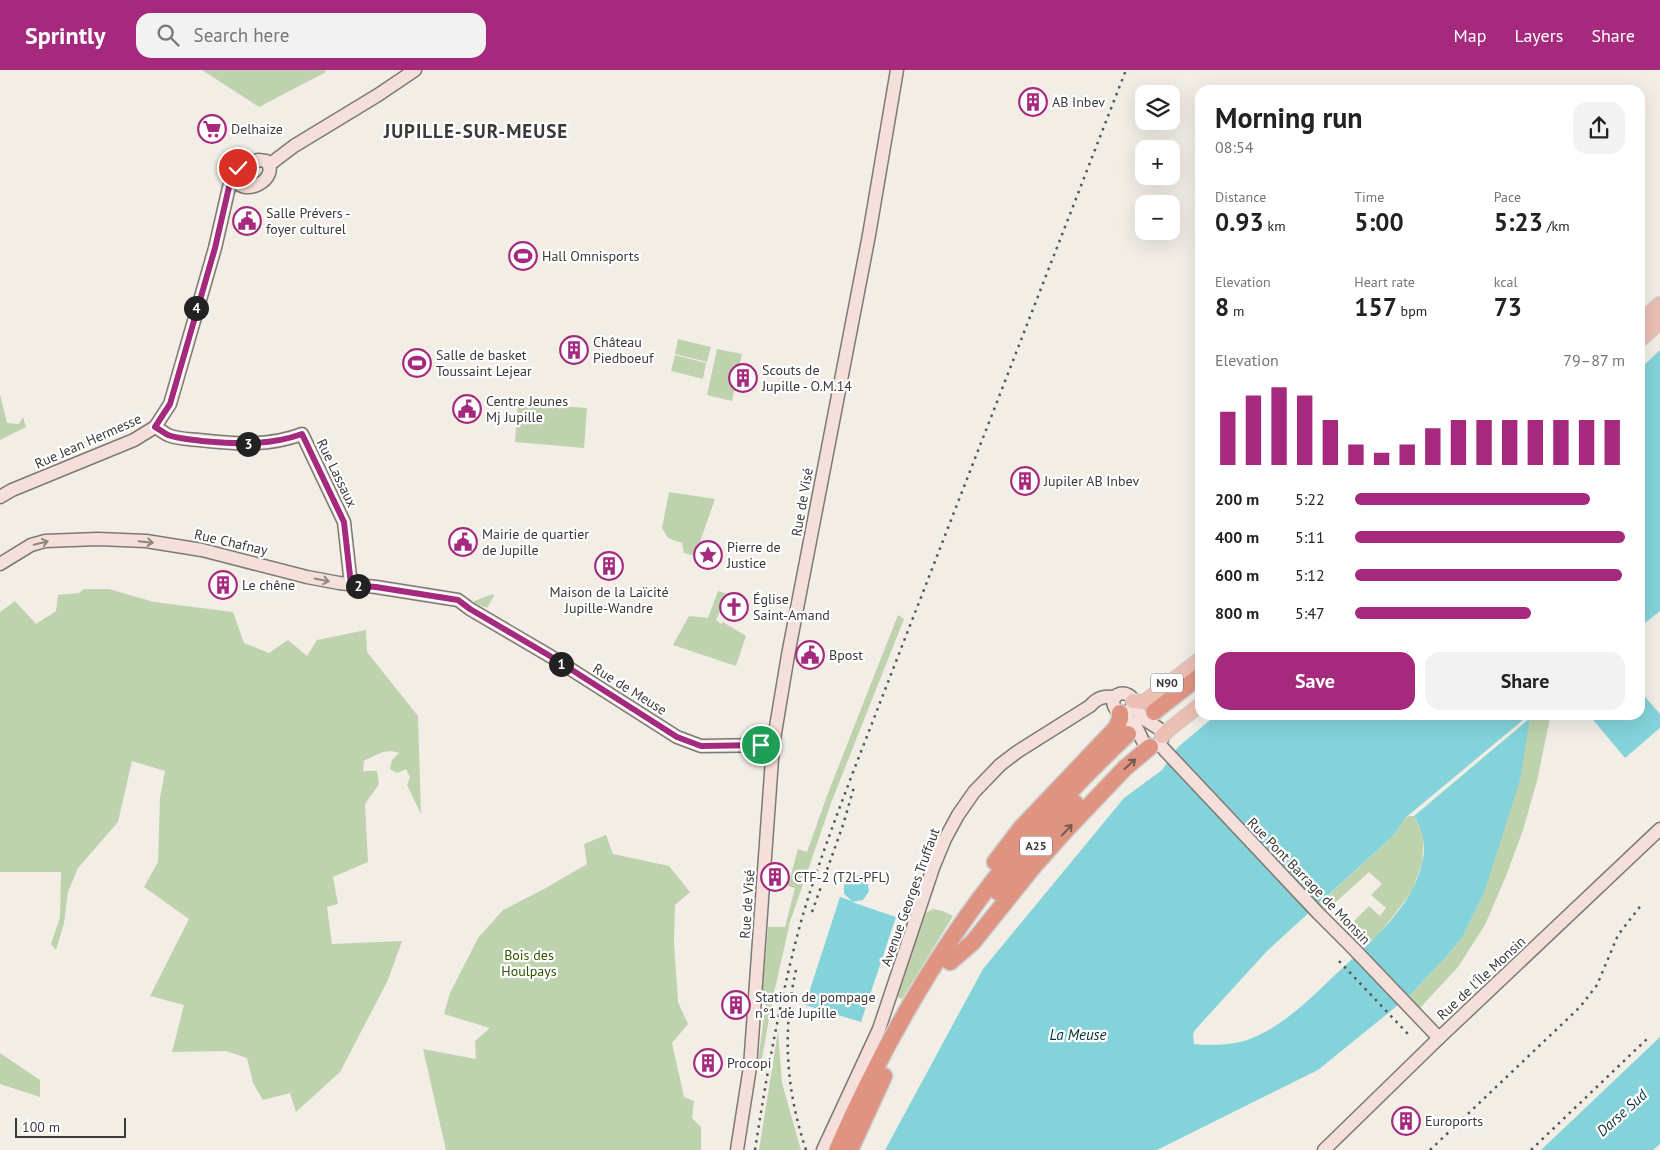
<!DOCTYPE html>
<meta charset="utf-8">
<style>
:root{--surface:#fff;--page:#f2f2f2;--text:#222;--muted:#767676;--accent:#a5297d}
body{margin:0;font-family:"PT Sans",sans-serif;background:var(--page);color:var(--text);height:100vh;display:flex;flex-direction:column;font-size:19px;white-space:nowrap}
*{box-sizing:border-box;margin:0}
p{font-size:16px;color:var(--muted)}
.icon{flex:none;width:28px;height:28px;fill:none;stroke:currentColor;stroke-width:2;stroke-linecap:round;stroke-linejoin:round}
.map{position:relative;flex:1;overflow:hidden}
.side{position:absolute;left:1195px;top:15px;width:450px;height:635px;display:flex;flex-direction:column;background:var(--surface);border-radius:15px;box-shadow:0 5px 20px #0002}
.side>*{flex:none}
.buttons{position:absolute;left:1135px;top:15px;display:grid;gap:10px}
.buttons a{display:grid;place-items:center;width:45px;height:45px;border-radius:10px;background:var(--surface);box-shadow:0 5px 20px #0002;font-size:25px}
.scale{position:absolute;left:15px;bottom:12px;width:111px;box-sizing:border-box;padding-left:5px;border:2px solid #3c3a37;border-top:0;font-size:14px;line-height:18px;white-space:nowrap;color:#3c3a37;-webkit-text-stroke:4px #fff;paint-order:stroke}
.pin{position:absolute;display:grid;place-items:center;width:42px;height:42px;color:#fff;margin:-21px;border:2px solid #fff;border-radius:50%;box-shadow:0 1px 5px #0007}
.km{position:absolute;width:25px;height:25px;margin:-12px;border-radius:50%;background:#222;color:#fff;font-size:14px;line-height:25px;text-align:center}
.round{display:grid;place-items:center;flex:none;width:52px;height:52px;border-radius:15px;background:var(--page)}
.overview{display:flex;align-items:center;justify-content:space-between;height:85px;padding:0 20px}
h1{font-size:28px;font-weight:700;line-height:38px}
.figures{display:grid;grid-template-columns:repeat(3,1fr);gap:8px;height:85px;padding:5px 20px}
.figures div{display:grid;align-content:center}
.figures b{font-size:25px;font-weight:700}
.figures small{font-size:14px;font-weight:400}
.figures p{font-size:14px}
.chart{height:140px;padding:10px 20px}
.chart p{display:flex;justify-content:space-between}
.chart svg{width:100%;height:90px;margin-top:5px;stroke:var(--accent);stroke-width:6}
.action{display:flex;gap:10px;margin-top:auto;padding:10px 20px}
.action a{flex:1;height:58px;border-radius:15px;background:var(--accent);color:#fff;font-size:20px;font-weight:700;line-height:58px;text-align:center}
.action a+a{background:var(--page);color:var(--text)}
ul{padding:0 20px;list-style:none;font-size:16px}
li{display:grid;grid-template-columns:80px 60px 1fr;align-items:center;height:38px}
li i{height:12px;border-radius:6px;background:var(--accent)}
header{display:flex;align-items:center;gap:30px;box-sizing:border-box;height:70px;padding:0 25px;background:var(--accent);color:#fff}
header strong{font-size:24px}
nav{display:flex;gap:28px;margin-inline-start:auto;font-size:18px}
.search{width:350px;height:45px;background:var(--page);display:flex;align-items:center;gap:12px;box-sizing:border-box;padding:0 18px;border-radius:15px;color:var(--muted);font-size:19px}
.map>svg:first-child{display:block}
.green{fill:#bed2ae}
.water{fill:#84d3db}
.lines{fill:none;stroke-linecap:round;stroke-linejoin:round}
.highway-tunnel{stroke:#cecac3;stroke-width:16;stroke-dasharray:16 8;stroke-linecap:butt}
.secondary-casing{stroke:#7d7a73;stroke-width:15}
.primary-casing{stroke:#cccccb;stroke-width:16}
.highway-casing{stroke:#cccccb;stroke-width:19}
.secondary{stroke:#f5dfda;stroke-width:12}
.primary{stroke:#ecbfb4;stroke-width:14}
.highway{stroke:#df9482;stroke-width:16}
.rail{stroke:#585552;stroke-width:2.5;stroke-dasharray:2.5 5;stroke-linecap:butt}
.oneway{stroke:#8f8480}
.oneway2{stroke:#755a51}
.route-casing{stroke:#fff;stroke-width:10}
.route{stroke:#a5297d;stroke-width:6}
.labels{text-anchor:middle;stroke-width:4.5;stroke-linejoin:round;paint-order:stroke}
.shield{fill:#fff;stroke:#767573;stroke-width:1}
.shield-label{font-size:12px;font-weight:bold;fill:#3c3a37}
.poi-label{font-size:14px;fill:#3c3a37;stroke:#fff;text-anchor:start}
.street-label{font-size:14px;fill:#3c3a37;stroke:#fff}
.park-label{font-size:14px;fill:#335301;stroke:#fff}
.water-label{font-size:15px;font-style:italic;fill:#073034;stroke:#fff}
.district-label{font-size:19px;font-weight:bold;letter-spacing:1px;fill:#3c3a37;stroke:#fff}
</style>
<header>
<strong>Sprintly</strong>
<div class="search"><svg class="icon" aria-label="search" viewBox="0 0 24 24"><circle cx="10" cy="10" r="6"/><path d="M15 15l6 6"/></svg>Search here</div>
<nav><a>Map</a><a>Layers</a><a>Share</a></nav>
</header>
<div class="map">
<svg width="1660" height="1080" viewBox="0 0 1660 1080">
<rect width="100%" height="100%" fill="#f2eee6"/>
<g class="green">
<path d="M 202,0 L 325,0 L 326,2 L 259,37 Z"/>
<path d="M 678,269 L 711,277 L 707,292 L 675,284 Z"/>
<path d="M 717,279 L 742,284 L 732,331 L 707,325 Z"/>
<path d="M 675,285 L 706,293 L 703,309 L 671,301 Z"/>
<path d="M 0,324 L 7,353 L 19,354 L 23,347 L 26,357 L 0,370 Z"/>
<path d="M 518,333 L 587,338 L 584,378 L 515,372 Z"/>
<path d="M 669,422 L 715,429 L 695,486 L 684,483 L 682,473 L 668,468 L 662,458 Z"/>
<path d="M 84,519 L 109,519 L 154,532 L 233,542 L 244,573 L 269,583 L 288,570 L 307,586 L 317,570 L 366,560 L 367,582 L 418,646 L 421,744 L 407,715 L 410,707 L 406,699 L 397,703 L 390,699 L 392,690 L 399,683 C 386,678 376,685 364,691 L 363,701 L 377,701 L 379,714 L 365,734 L 368,792 L 333,807 L 338,834 L 327,837 L 332,874 L 402,871 L 388,910 L 340,1002 L 296,1042 L 290,1023 L 263,1030 L 253,1013 L 247,988 L 226,981 L 172,982 L 184,935 L 150,926 L 189,849 L 144,817 L 158,792 L 160,728 L 165,701 L 132,691 L 118,752 L 78,798 L 68,822 L 64,853 L 56,880 L 51,874 L 60,847 L 61,802 L 0,802 L 0,542 L 15,531 L 36,554 L 56,541 L 58,525 L 79,523 Z"/>
<path d="M 718,521 L 728,524 L 716,550 L 721,554 L 723,552 L 746,566 L 736,596 L 673,575 L 689,546 L 708,548 Z"/>
<path d="M 493,524 L 494,526 L 487,538 L 474,533 L 474,531 Z"/>
<path d="M 898,545 L 904,549 L 831,733 L 790,852 L 772,932 L 761,994 L 758,991 L 767,925 L 762,924 L 768,857 L 785,857 L 795,818 L 788,816 L 798,779 L 807,782 L 828,723 Z"/>
<path d="M 1530,645 L 1553,645 L 1550,648 L 1537,711 L 1523,760 L 1506,806 L 1485,855 L 1458,897 L 1418,940 L 1408,927 L 1447,886 L 1463,866 L 1484,823 L 1530,648 Z"/>
<path d="M 1409,746 L 1414,746 L 1424,768 L 1422,794 L 1412,821 L 1394,845 L 1376,867 L 1368,873 L 1355,870 L 1337,850 L 1342,844 L 1351,854 L 1369,836 L 1380,846 L 1386,838 L 1371,825 L 1382,814 L 1369,802 L 1326,841 L 1319,834 L 1395,764 L 1404,749 Z"/>
<path d="M 606,765 L 613,784 L 669,796 L 690,822 L 675,835 L 674,872 L 678,932 L 688,954 L 672,973 L 684,1027 L 694,1031 L 692,1048 L 701,1057 L 701,1080 L 446,1080 L 423,979 L 476,989 L 475,971 L 490,958 L 444,944 L 450,923 L 478,868 L 503,840 L 544,819 L 587,794 L 584,774 Z"/>
<path d="M 933,839 L 943,841 L 953,846 L 902,929 L 895,926 L 924,844 Z"/>
<path d="M 778,961 L 782,1013 L 801,1080 L 759,1080 Z"/>
<path d="M 0,983 L 40,1010 L 40,1027 L 0,1014 Z"/>
</g>
<g class="water">
<path d="M 1660,280 L 1660,541 L 1640,557 L 1640,299 Z"/>
<path d="M 1640,621 L 1660,644 L 1660,658 L 1625,688 L 1589,645 L 1640,645 Z"/>
<path d="M 1216,645 L 1529,645 L 1404,749 L 1395,764 L 1267,881 L 1195,960 L 1193,964 L 1194,974 C 1214,976 1239,975 1257,966 C 1287,952 1311,928 1335,905 C 1366,876 1413,838 1422,793 C 1427,773 1423,764 1414,746 L 1530,648 L 1520,710 L 1484,823 L 1463,866 L 1447,886 L 1408,927 L 1318,1000 L 1157,1080 L 885,1080 L 983,899 L 1124,728 L 1162,700 L 1178,677 Z"/>
<path d="M 858,805 L 867,811 L 869,821 L 863,830 L 852,832 L 896,847 L 861,952 L 805,935 L 840,827 L 852,831 L 844,824 L 844,813 L 852,806 Z"/>
<path d="M 1660,967 L 1660,1074 L 1653,1080 L 1541,1080 Z"/>
</g>
<g class="lines">
<path class="highway-tunnel" d="M 1135,673 L 1161,650"/>
<defs>
<g id="secondary">
<path d="M 269,95 L 294,76 L 378,25 L 415,0"/>
<path d="M 155,357 C 159,359 164,363 168,365 C 177,369 189,369 199,370 C 234,374 268,377 302,364 L 344,452 L 351,515"/>
<path d="M 0,427 L 12,420 L 134,370 L 155,357 L 170,334 L 215,178 L 229,117 L 236,100 L 242,95 L 258,90 L 266,91 C 282,108 241,131 233,106"/>
<path d="M 0,494 L 31,475 L 45,471 L 98,469 L 146,471 L 202,480 L 307,507 L 339,513 L 376,517 L 458,530 L 470,539 L 550,586 L 677,667 L 701,676 L 773,675"/>
<path d="M 1122,643 L 1130,641 L 1133,634 L 1132,628 C 1123,618 1108,626 1115,638 C 1117,642 1130,650 1135,656 C 1142,664 1140,673 1150,677 L 1159,674 L 1162,669 L 1161,660 L 1144,649 L 1133,636"/>
<path d="M 1159,674 L 1318,843 L 1354,879 L 1439,968"/>
<path d="M 737,1080 L 750,997 L 773,675 L 788,585 L 869,165 L 897,0"/>
<path d="M 823,1080 L 879,959 L 933,798 L 945,769 L 958,745 L 974,722 L 1000,695 L 1017,682 L 1090,636 C 1098,627 1104,626 1115,627"/>
<path d="M 1324,1080 L 1439,968 L 1660,759"/>
</g>
<g id="primary">
<path d="M 1640,252 L 1660,234"/>
<path d="M 1640,270 L 1660,252"/>
<path d="M 1133,631 L 1144,632 L 1200,589"/>
<path d="M 1162,666 L 1167,661 L 1200,635"/>
</g>
<g id="highway">
<path d="M 1154,642 L 1200,606"/>
<path d="M 995,792 L 1021,758 L 1116,658 L 1120,649 L 1120,643"/>
<path d="M 998,822 L 1035,777 L 1075,733"/>
<path d="M 950,892 L 973,872 L 1034,796 L 1066,760 L 1125,698 L 1150,677"/>
<path d="M 837,1080 C 882,977 938,878 1009,791 C 1045,746 1086,704 1128,664"/>
<path d="M 850,1080 L 884,1006"/>
</g>
</defs>
<use href="#secondary" class="secondary-casing"/>
<use href="#primary" class="primary-casing"/>
<use href="#highway" class="highway-casing"/>
<use href="#secondary" class="secondary"/>
<use href="#primary" class="primary"/>
<use href="#highway" class="highway"/>
<g class="rail">
<path d="M 812,842 L 843,755 L 854,717"/>
<path d="M 1339,891 L 1408,964"/>
<path d="M 796,900 C 782,962 786,1020 806,1080"/>
<path d="M 755,1080 C 767,1002 781,924 802,848 C 817,797 836,747 855,697 L 1126,0"/>
<path d="M 1430,1080 L 1580,937 L 1597,915 L 1618,865 L 1642,834"/>
<path d="M 1531,1080 L 1649,967"/>
</g>
</g>
<defs><path id="oneway-shaft" d="M-6 0H5M1.5-3L5.5 0L1.5 3" fill="none" stroke-width="1.6" stroke-linecap="round" stroke-linejoin="round" transform="scale(1.25)"/></defs>
<g class="oneway">
<use href="#oneway-shaft" transform="translate(146 472) rotate(6)"/>
<use href="#oneway-shaft" transform="translate(41 473) rotate(-14)"/>
<use href="#oneway-shaft" transform="translate(322 510) rotate(11)"/>
</g>
<g class="oneway2">
<use href="#oneway-shaft" transform="translate(1130 694) rotate(-42)"/>
<use href="#oneway-shaft" transform="translate(1067 760) rotate(-47)"/>
</g>
<g class="lines">
<defs>
<path id="route" d="M 238,98 L 229,117 L 215,178 L 170,334 L 155,357 C 159,359 164,363 168,365 C 178,369 191,369 202,371 C 236,374 269,376 302,364 L 344,452 L 351,515 L 376,517 L 458,530 L 470,539 L 550,586 L 677,667 L 701,676 L 761,675"/>
</defs>
<use href="#route" class="route-casing"/>
<use href="#route" class="route"/>
</g>
<defs>
<symbol id="building-ring" viewBox="-11 -11 22 22"><circle r="9.5" fill="#fff" stroke="#a5297d" stroke-width="1.5"/><path d="M-4-6H4V6H1V3H-1V6H-4ZM-2.5-4.3h1.7v1.8h-1.7ZM.8-4.3h1.7v1.8H.8ZM-2.5-1h1.7V.8h-1.7ZM.8-1h1.7V.8H.8Z" fill="#a5297d"/></symbol>
<symbol id="supermarket-ring" viewBox="-11 -11 22 22"><circle r="9.5" fill="#fff" stroke="#a5297d" stroke-width="1.5"/><path d="M-6-5.5h2.5l.6 2H6L4.5 2H-2.5L-4.4-4H-6ZM-1.5 3.2a1.3 1.3 0 1 0 .1 0ZM3 3.2a1.3 1.3 0 1 0 .1 0Z" fill="#a5297d"/></symbol>
<symbol id="civic-ring" viewBox="-11 -11 22 22"><circle r="9.5" fill="#fff" stroke="#a5297d" stroke-width="1.5"/><path d="M-.6-6.5H3V-4.5H.6V-3L4-1V1h2V6H-6V1h2V-1L-.6-3ZM-1.2 2.5V6h2.4V2.5Z" fill="#a5297d"/></symbol>
<symbol id="stadium-ring" viewBox="-11 -11 22 22"><circle r="9.5" fill="#fff" stroke="#a5297d" stroke-width="1.5"/><path d="M0-5a6.5 5 0 1 0 0 10a6.5 5 0 1 0 0-10ZM-3.5-1.8h7v3.6h-7Z" fill="#a5297d"/></symbol>
<symbol id="sight-ring" viewBox="-11 -11 22 22"><circle r="9.5" fill="#fff" stroke="#a5297d" stroke-width="1.5"/><path d="M0-6L1.8-2.2L6-1.7L2.9 1.2L3.7 5.4L0 3.3L-3.7 5.4L-2.9 1.2L-6-1.7L-1.8-2.2Z" fill="#a5297d"/></symbol>
<symbol id="church-ring" viewBox="-11 -11 22 22"><circle r="9.5" fill="#fff" stroke="#a5297d" stroke-width="1.5"/><path d="M-1.2-6h2.4v3.5h3.3v2.4h-3.3V6h-2.4V-.1h-3.3v-2.4h3.3Z" fill="#a5297d"/></symbol>
</defs>
<g fill-rule="evenodd">
<use href="#building-ring" x="1017" y="16" width="32" height="32"/>
<use href="#supermarket-ring" x="196" y="43" width="32" height="32"/>
<use href="#civic-ring" x="231" y="135" width="32" height="32"/>
<use href="#stadium-ring" x="507" y="170" width="32" height="32"/>
<use href="#building-ring" x="558" y="264" width="32" height="32"/>
<use href="#stadium-ring" x="401" y="277" width="32" height="32"/>
<use href="#building-ring" x="727" y="292" width="32" height="32"/>
<use href="#civic-ring" x="451" y="323" width="32" height="32"/>
<use href="#building-ring" x="1009" y="395" width="32" height="32"/>
<use href="#civic-ring" x="447" y="456" width="32" height="32"/>
<use href="#sight-ring" x="692" y="469" width="32" height="32"/>
<use href="#building-ring" x="593" y="480" width="32" height="32"/>
<use href="#building-ring" x="207" y="499" width="32" height="32"/>
<use href="#church-ring" x="718" y="521" width="32" height="32"/>
<use href="#civic-ring" x="794" y="569" width="32" height="32"/>
<use href="#building-ring" x="759" y="791" width="32" height="32"/>
<use href="#building-ring" x="720" y="919" width="32" height="32"/>
<use href="#building-ring" x="692" y="977" width="32" height="32"/>
<use href="#building-ring" x="1390" y="1035" width="32" height="32"/>
</g>
<g class="labels">
<g class="shield">
<rect x="1151" y="603.5" width="32" height="19" rx="4"/>
<rect x="1020" y="766.5" width="32" height="19" rx="4"/>
</g>
<g class="shield-label">
<text x="1167" y="617">N90</text>
<text x="1036" y="780">A25</text>
</g>
<g class="poi-label">
<text x="1052" y="37">AB Inbev</text>
<text x="231" y="64">Delhaize</text>
<text x="266" y="148">Salle Prévers -<tspan x="266" dy="16">foyer culturel</tspan></text>
<text x="542" y="191">Hall Omnisports</text>
<text x="593" y="277">Château<tspan x="593" dy="16">Piedboeuf</tspan></text>
<text x="436" y="290">Salle de basket<tspan x="436" dy="16">Toussaint Lejear</tspan></text>
<text x="762" y="305">Scouts de<tspan x="762" dy="16">Jupille - O.M.14</tspan></text>
<text x="486" y="336">Centre Jeunes<tspan x="486" dy="16">Mj Jupille</tspan></text>
<text x="1044" y="416">Jupiler AB Inbev</text>
<text x="482" y="469">Mairie de quartier<tspan x="482" dy="16">de Jupille</tspan></text>
<text x="727" y="482">Pierre de<tspan x="727" dy="16">Justice</tspan></text>
<text x="242" y="520">Le chêne</text>
<text x="609" y="527" text-anchor="middle">Maison de la Laïcité<tspan x="609" dy="16">Jupille-Wandre</tspan></text>
<text x="753" y="534">Église<tspan x="753" dy="16">Saint-Amand</tspan></text>
<text x="829" y="590">Bpost</text>
<text x="794" y="812">CTF-2 (T2L-PFL)</text>
<text x="755" y="932">Station de pompage<tspan x="755" dy="16">n°1 de Jupille</tspan></text>
<text x="727" y="998">Procopi</text>
<text x="1425" y="1056">Euroports</text>
</g>
<g class="street-label">
<text transform="translate(88 371) rotate(-24)" y="5">Rue Jean Hermesse</text>
<text transform="translate(337 403) rotate(64)" y="5">Rue Lassaux</text>
<text transform="translate(802 432) rotate(-80)" y="5">Rue de Visé</text>
<text transform="translate(231 472) rotate(13)" y="5">Rue Chafnay</text>
<text transform="translate(630 619) rotate(32)" y="5">Rue de Meuse</text>
<text transform="translate(1309 811) rotate(46)" y="5">Rue Pont Barrage de Monsin</text>
<text transform="translate(910 827) rotate(-70)" y="5">Avenue Georges Truffaut</text>
<text transform="translate(747 834) rotate(-86)" y="5">Rue de Visé</text>
<text transform="translate(1481 908) rotate(-43)" y="5">Rue de l'Île Monsin</text>
</g>
<g class="park-label">
<text x="529" y="890">Bois des<tspan x="529" dy="16">Houlpays</tspan></text>
</g>
<g class="water-label">
<text x="1078" y="970">La Meuse</text>
<text transform="translate(1622 1043) rotate(-42)" y="5">Darse Sud</text>
</g>
<g class="district-label">
<text x="476" y="68">JUPILLE-SUR-MEUSE</text>
</g>
</g>
</svg>
<div class="buttons">
<a><svg class="icon" aria-label="layers" viewBox="0 0 24 24"><path d="M12 4l9 5-9 5-9-5zM3 14l9 5 9-5"/></svg></a>
<a>+</a>
<a>−</a>
</div>
<div class="scale">100 m</div>
<div class="pin" style="left:761px;top:675px;background:#1e9e55"><svg class="icon" aria-label="arrive" viewBox="0 0 24 24"><path d="M6 21V4h12l-3 4 3 4H6"/></svg></div>
<div class="pin" style="left:238px;top:98px;background:#d93025"><svg class="icon" aria-label="check" viewBox="0 0 24 24"><path d="M5 12l5 5 9-10"/></svg></div>
<b class="km" style="left:561px;top:594px">1</b>
<b class="km" style="left:358px;top:516px">2</b>
<b class="km" style="left:248px;top:374px">3</b>
<b class="km" style="left:196px;top:238px">4</b>
<section class="side">
<div class="overview"><div><h1>Morning run</h1><p>08:54</p></div><a class="round"><svg class="icon" aria-label="share" viewBox="0 0 24 24"><path d="M12 15V3M7 8l5-5 5 5M5 13v7h14v-7"/></svg></a></div>
<div class="figures">
<div><p>Distance</p><b>0.93<small> km</small></b></div>
<div><p>Time</p><b>5:00</b></div>
<div><p>Pace</p><b>5:23<small> /km</small></b></div>
</div>
<div class="figures">
<div><p>Elevation</p><b>8<small> m</small></b></div>
<div><p>Heart rate</p><b>157<small> bpm</small></b></div>
<div><p>kcal</p><b>73</b></div>
</div>
<div class="chart"><p><span>Elevation</span>79–87 m</p>
<svg viewBox="0 0 160 44" preserveAspectRatio="none"><path d="M5 44V18M15 44V10M25 44V6M35 44V10M45 44V22M55 44V34M65 44V38M75 44V34M85 44V26M95 44V22M105 44V22M115 44V22M125 44V22M135 44V22M145 44V22M155 44V22"/></svg>
</div>
<ul>
<li><b>200 m</b>5:22<i style="width:87%"></i></li>
<li><b>400 m</b>5:11<i style="width:100%"></i></li>
<li><b>600 m</b>5:12<i style="width:99%"></i></li>
<li><b>800 m</b>5:47<i style="width:65%"></i></li>
</ul>
<div class="action"><a>Save</a><a>Share</a></div>
</section>
</div>
